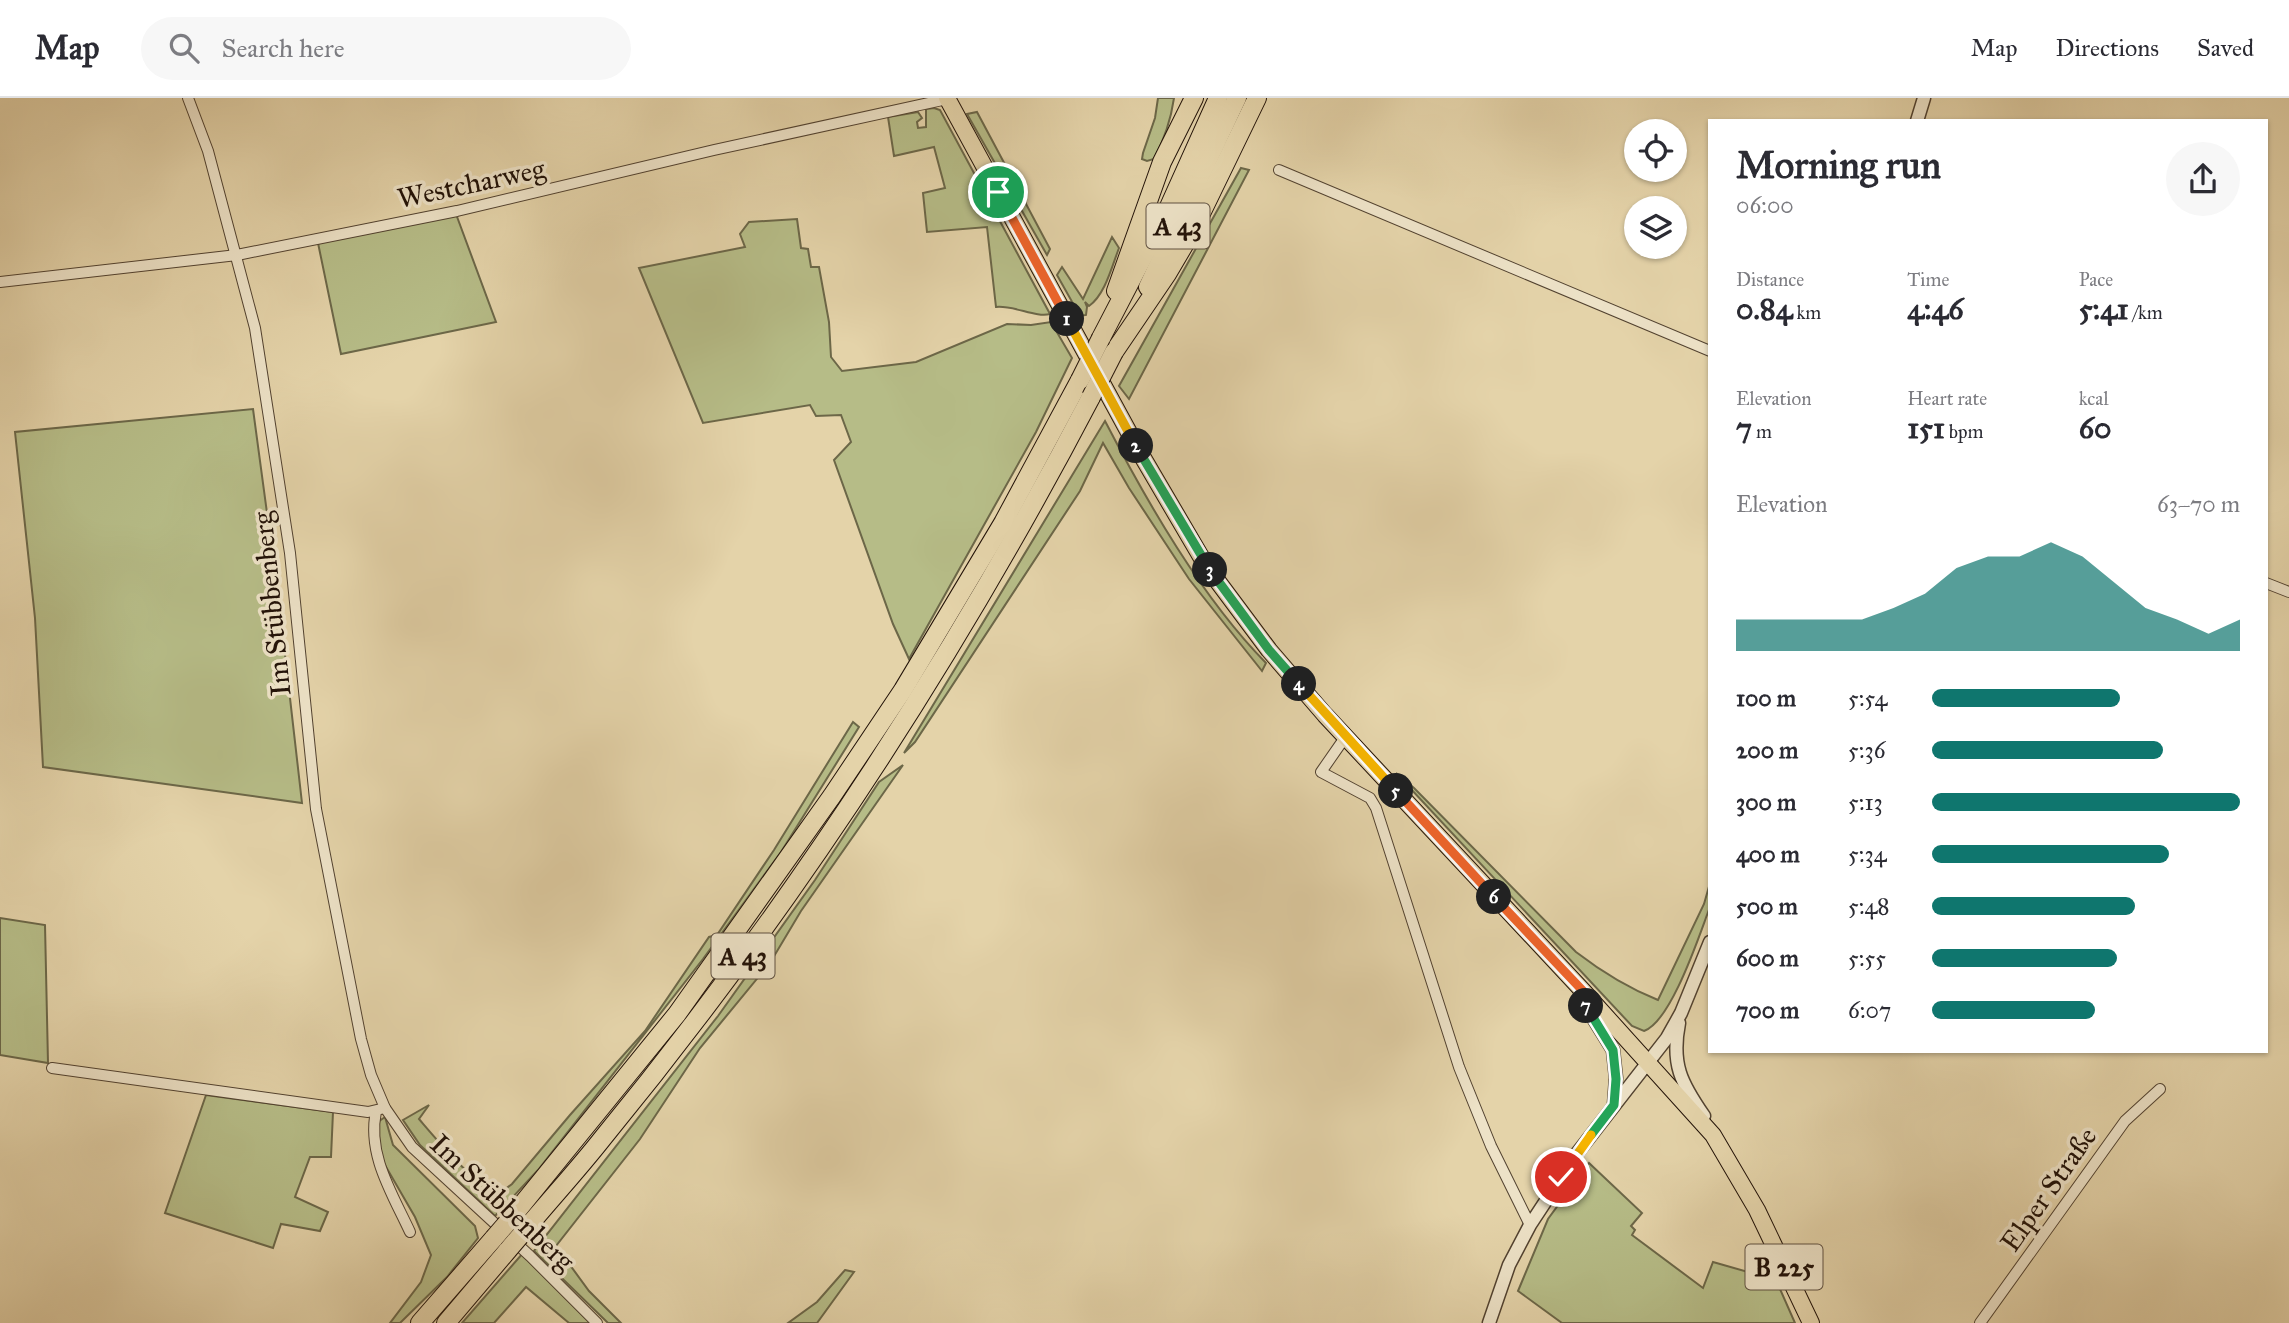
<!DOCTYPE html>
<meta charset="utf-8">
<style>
:root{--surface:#fff;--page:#f7f7f7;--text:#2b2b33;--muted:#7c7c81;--line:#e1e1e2;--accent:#0f766e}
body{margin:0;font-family:"IM FELL Great Primer",serif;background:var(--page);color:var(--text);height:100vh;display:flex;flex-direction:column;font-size:26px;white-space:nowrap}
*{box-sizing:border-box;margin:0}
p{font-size:23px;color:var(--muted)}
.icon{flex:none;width:38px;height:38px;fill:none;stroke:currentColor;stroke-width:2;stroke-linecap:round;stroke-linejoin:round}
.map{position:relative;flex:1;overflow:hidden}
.side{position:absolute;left:1708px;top:21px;width:560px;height:934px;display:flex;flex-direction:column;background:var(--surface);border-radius:0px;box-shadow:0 2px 5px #0004}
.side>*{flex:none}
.tools{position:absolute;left:1624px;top:21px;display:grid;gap:14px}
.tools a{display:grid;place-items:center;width:63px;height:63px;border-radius:50%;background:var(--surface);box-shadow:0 2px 5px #0004;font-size:35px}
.pin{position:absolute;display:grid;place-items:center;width:60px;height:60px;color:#fff;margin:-30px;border:4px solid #fff;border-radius:50%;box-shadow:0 2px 7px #0007}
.km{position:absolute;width:35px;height:35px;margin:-18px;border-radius:50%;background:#222;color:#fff;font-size:19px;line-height:35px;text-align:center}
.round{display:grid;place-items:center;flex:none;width:74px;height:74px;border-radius:37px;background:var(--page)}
.head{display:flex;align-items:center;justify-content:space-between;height:119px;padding:0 28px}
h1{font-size:38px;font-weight:800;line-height:52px}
.stats{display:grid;grid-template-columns:repeat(3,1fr);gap:10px;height:119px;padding:7px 28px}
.stats div{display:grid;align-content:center}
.stats b{font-size:30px;font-weight:800}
.stats small{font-size:19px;font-weight:400}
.stats p{font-size:19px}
.chart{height:196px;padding:14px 28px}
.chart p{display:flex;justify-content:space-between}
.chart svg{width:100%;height:126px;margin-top:7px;fill:var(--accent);opacity:.7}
ul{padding:0 28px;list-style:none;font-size:23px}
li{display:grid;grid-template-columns:112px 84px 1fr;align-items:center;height:52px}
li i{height:18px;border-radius:9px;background:var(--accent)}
header{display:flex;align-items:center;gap:42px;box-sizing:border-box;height:98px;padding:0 35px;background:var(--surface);border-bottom:2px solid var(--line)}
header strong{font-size:33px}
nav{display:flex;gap:38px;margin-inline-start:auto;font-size:24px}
.search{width:490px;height:63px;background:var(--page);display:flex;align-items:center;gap:18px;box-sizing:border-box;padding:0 24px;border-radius:38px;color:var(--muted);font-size:26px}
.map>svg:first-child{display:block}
.green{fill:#b6bc87;stroke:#6c6748;stroke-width:2}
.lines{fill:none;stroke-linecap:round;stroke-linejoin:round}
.minor-casing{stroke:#524230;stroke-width:12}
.tertiary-casing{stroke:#524230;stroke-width:15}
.primary-casing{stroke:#221208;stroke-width:18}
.motorway-casing{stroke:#221208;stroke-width:20}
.minor{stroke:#ede2c7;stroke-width:10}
.tertiary{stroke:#ede2c7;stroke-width:12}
.primary{stroke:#e4d3a9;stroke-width:16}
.motorway{stroke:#e4d3a9;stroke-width:18}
.motorway-bridge-casing{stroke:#221208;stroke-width:20;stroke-linecap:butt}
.motorway-bridge{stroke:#e4d3a9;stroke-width:18}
.split-1-casing{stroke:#fff;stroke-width:14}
.split-2-casing{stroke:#fff;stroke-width:14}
.split-3-casing{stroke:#fff;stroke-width:14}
.split-4-casing{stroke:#fff;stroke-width:14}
.split-5-casing{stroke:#fff;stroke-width:14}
.split-6-casing{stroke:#fff;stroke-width:14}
.split-7-casing{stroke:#fff;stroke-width:14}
.split-8-casing{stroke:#fff;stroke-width:14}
.split-9-casing{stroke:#fff;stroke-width:14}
.split-1{stroke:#f0652b;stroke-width:9}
.split-2{stroke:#f5b400;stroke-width:9}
.split-3{stroke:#22a559;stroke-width:9}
.split-4{stroke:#22a559;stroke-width:9}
.split-5{stroke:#f5b400;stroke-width:9}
.split-6{stroke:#f0652b;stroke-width:9}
.split-7{stroke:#f0652b;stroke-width:9}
.split-8{stroke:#22a559;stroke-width:9}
.split-9{stroke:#f5b400;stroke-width:9}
.labels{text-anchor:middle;stroke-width:7;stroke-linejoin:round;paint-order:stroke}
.shield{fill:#ede2c7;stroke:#5f5041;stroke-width:2}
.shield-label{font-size:26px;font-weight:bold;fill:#221208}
.street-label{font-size:28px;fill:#221208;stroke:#ede2c7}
</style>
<header>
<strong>Map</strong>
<div class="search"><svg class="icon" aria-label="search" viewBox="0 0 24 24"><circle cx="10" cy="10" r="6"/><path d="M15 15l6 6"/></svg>Search here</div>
<nav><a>Map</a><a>Directions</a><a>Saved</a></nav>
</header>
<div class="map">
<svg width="2289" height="1225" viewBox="0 0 2289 1225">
<rect width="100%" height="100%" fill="#e4d3a9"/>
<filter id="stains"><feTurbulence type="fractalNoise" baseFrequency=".00286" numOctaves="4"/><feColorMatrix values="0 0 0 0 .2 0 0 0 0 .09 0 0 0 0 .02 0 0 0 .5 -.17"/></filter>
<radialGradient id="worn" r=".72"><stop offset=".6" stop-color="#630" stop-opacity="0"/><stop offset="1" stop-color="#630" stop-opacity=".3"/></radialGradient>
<g class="green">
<path d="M 1158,0 L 1174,0 C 1171,21 1164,42 1154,61 L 1147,63 L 1142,61 L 1143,55 L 1155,20 Z"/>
<path d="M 934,10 L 940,12 L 1050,216 C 1036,220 1014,207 996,209 L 987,129 L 927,134 L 923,95 L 945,90 L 934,49 L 894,58 L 888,19 L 918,14 L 922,20 L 917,24 L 918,30 L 926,29 L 926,11 Z"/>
<path d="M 977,14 L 1050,151 L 1047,157 L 967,16 Z"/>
<path d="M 1241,70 L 1249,72 L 1129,301 L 1119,288 Z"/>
<path d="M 456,116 L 496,224 L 341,256 L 318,145 Z"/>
<path d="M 797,121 L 801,150 L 808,151 L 811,169 L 819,169 L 829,224 L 831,259 L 842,273 L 916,264 L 1007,226 L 1031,227 L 1051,224 L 1072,260 L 1036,334 L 909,561 L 893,526 L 834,362 L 851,344 L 841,317 L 816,318 L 810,307 L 703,325 L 639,170 L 745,149 L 740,136 L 749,124 Z"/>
<path d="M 1112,139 L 1119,150 C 1112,168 1105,197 1089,208 L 1085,204 L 1087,209 L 1086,217 L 1080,218 L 1057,177 L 1062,169 L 1083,201 Z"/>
<path d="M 253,311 L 279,504 L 302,705 L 43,669 L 35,520 L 15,334 Z"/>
<path d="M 1105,323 C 1147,404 1202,500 1266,565 L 1262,573 L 1189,481 L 1129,390 L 1103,345 L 1080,393 L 915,644 L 904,655 Z"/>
<path d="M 853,624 L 859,629 L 781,754 L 703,861 L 538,1072 L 495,1118 L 420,1047 L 403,1022 L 429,1007 L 419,1021 C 443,1049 466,1077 497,1097 L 512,1086 L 570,1017 L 645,933 L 709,839 L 717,837 L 774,752 Z"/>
<path d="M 903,667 L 801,813 L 770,865 L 700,950 L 640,1041 L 556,1148 L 589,1193 L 621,1225 L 608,1225 L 534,1153 L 718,918 L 815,782 L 879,684 Z"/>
<path d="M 1396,675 L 1414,690 L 1576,854 C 1602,874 1628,890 1658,902 L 1704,806 L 1710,785 L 1710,809 L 1707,817 C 1697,844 1670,924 1644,933 L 1632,928 Z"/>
<path d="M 0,820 L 45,827 L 48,965 L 0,957 Z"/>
<path d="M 206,997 L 333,1014 L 331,1059 L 310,1059 L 295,1099 L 328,1114 L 320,1133 L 281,1126 L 273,1150 L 165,1115 Z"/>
<path d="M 385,1019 L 393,1047 L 475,1128 L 478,1140 L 447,1179 L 400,1225 L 390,1225 L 421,1184 L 431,1157 L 415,1119 L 382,1062 L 375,1026 Z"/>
<path d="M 1589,1065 L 1642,1115 L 1631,1128 L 1635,1132 L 1632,1137 L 1703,1190 L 1713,1164 L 1776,1182 L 1795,1225 L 1562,1225 L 1518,1193 L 1548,1121 Z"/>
<path d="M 523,1155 L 594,1225 L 569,1225 L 526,1189 L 494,1225 L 462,1225 Z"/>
<path d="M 845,1172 L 854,1174 L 817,1225 L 788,1225 L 817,1204 Z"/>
</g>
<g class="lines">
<defs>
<g id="minor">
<path d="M 188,0 L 208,53 L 255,230 L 290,455 L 316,711 L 361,941 L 371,977 L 385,1010 L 412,1049 L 530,1158 L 597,1225"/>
<path d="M 1279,72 L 1710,253"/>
<path d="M 0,184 L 237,157 L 457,113 L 714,52 L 947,1"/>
<path d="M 2266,485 L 2289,494"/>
<path d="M 1346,638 L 1321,674 L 1370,700 L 1376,710 L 1459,969 L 1491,1048 L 1530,1127"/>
<path d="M 52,970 L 368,1014 L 385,1010"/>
<path d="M 376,1013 C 367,1057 392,1095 410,1134"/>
<path d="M 1980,1225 L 2125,1023 L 2160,991"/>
</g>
<g id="tertiary">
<path d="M 1917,23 L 1924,0"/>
<path d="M 1583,893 L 1587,910 L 1613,952 L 1616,980 L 1614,1007"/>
<path d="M 1679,925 C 1671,966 1681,985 1704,1018"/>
<path d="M 1489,1225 L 1509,1167 L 1530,1127 L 1578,1054 L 1667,940 L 1681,915 L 1710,844"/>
</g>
<path id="primary" d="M 947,0 L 1139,353 L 1207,469 L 1269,552 L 1325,617 L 1583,893 L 1713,1037 L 1757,1112 L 1811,1225"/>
<g id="motorway">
<path d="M 1148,189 L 1237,0"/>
<path d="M 1116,193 L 1162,64 L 1194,0"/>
<path d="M 1101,240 L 1168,111 L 1218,0"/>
<path d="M 1114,254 L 1167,176 L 1194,130 L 1257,0"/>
<path d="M 507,1125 L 677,916 L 832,698 L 903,592 L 1003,425 L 1080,282"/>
<path d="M 520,1138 C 547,1105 576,1074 602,1041 C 790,812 954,561 1091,299"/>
<path d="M 420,1225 L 494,1140"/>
<path d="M 446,1225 L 508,1152"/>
</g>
</defs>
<use href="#minor" class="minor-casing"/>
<use href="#tertiary" class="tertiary-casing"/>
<use href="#primary" class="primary-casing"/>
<use href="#motorway" class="motorway-casing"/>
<use href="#minor" class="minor"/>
<use href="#tertiary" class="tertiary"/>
<use href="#primary" class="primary"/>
<use href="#motorway" class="motorway"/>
<defs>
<g id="motorway-bridge">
<path d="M 1080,282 L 1101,240"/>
<path d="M 1091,299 L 1114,254"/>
<path d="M 494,1140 L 507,1125"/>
<path d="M 508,1152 L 520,1138"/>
</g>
</defs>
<use href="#motorway-bridge" class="motorway-bridge-casing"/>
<use href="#motorway-bridge" class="motorway-bridge"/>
</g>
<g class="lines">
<defs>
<path id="split-1" d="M 998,94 L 1067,221"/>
<path id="split-2" d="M 1067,221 L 1136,348"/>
<path id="split-3" d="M 1136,348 L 1210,472"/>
<path id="split-4" d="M 1210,472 L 1269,552 L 1299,586"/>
<path id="split-5" d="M 1299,586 L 1396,693"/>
<path id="split-6" d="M 1396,693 L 1494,799"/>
<path id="split-7" d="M 1494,799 L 1583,893 L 1586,908"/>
<path id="split-8" d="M 1586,908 L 1613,952 L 1616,981 L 1614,1007 L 1591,1037"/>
<path id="split-9" d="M 1561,1079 L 1591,1037"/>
</defs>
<use href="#split-1" class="split-1-casing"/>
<use href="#split-2" class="split-2-casing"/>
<use href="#split-3" class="split-3-casing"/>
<use href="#split-4" class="split-4-casing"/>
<use href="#split-5" class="split-5-casing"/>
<use href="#split-6" class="split-6-casing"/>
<use href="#split-7" class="split-7-casing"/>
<use href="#split-8" class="split-8-casing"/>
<use href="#split-9" class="split-9-casing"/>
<use href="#split-1" class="split-1"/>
<use href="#split-2" class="split-2"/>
<use href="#split-3" class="split-3"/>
<use href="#split-4" class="split-4"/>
<use href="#split-5" class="split-5"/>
<use href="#split-6" class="split-6"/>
<use href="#split-7" class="split-7"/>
<use href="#split-8" class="split-8"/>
<use href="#split-9" class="split-9"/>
</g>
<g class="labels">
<g class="shield">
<rect x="1146.5" y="105.5" width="63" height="45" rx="5"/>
<rect x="711.5" y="835.5" width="63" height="45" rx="5"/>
<rect x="1745.5" y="1146.5" width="77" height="45" rx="5"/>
</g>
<g class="shield-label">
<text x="1178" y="137">A 43</text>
<text x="743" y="867">A 43</text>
<text x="1784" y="1178">B 225</text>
</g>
<g class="street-label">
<text transform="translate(471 85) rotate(-12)" y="10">Westcharweg</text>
<text transform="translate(271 506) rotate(-96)" y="10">Im Stübbenberg</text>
<text transform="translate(2048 1091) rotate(-55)" y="10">Elper Straße</text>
<text transform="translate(503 1104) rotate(43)" y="10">Im Stübbenberg</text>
</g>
</g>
<rect width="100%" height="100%" filter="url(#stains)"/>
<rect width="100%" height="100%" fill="url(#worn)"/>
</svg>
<div class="tools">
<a><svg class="icon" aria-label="locate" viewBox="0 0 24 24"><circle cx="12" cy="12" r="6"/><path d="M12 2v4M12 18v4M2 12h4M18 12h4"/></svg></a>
<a><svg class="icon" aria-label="layers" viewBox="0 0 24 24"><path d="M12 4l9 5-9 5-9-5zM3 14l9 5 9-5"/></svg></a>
</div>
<div class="pin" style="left:998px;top:94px;background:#1e9e55"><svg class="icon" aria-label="arrive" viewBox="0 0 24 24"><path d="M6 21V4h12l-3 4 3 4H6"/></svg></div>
<div class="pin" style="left:1561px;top:1079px;background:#d93025"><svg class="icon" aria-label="check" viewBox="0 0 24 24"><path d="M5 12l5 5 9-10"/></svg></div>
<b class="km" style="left:1067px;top:221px">1</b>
<b class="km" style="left:1136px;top:348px">2</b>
<b class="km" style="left:1210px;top:472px">3</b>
<b class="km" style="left:1299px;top:586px">4</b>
<b class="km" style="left:1396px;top:693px">5</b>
<b class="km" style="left:1494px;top:799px">6</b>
<b class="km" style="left:1586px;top:908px">7</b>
<section class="side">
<div class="head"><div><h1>Morning run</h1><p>06:00</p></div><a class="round"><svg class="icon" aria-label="share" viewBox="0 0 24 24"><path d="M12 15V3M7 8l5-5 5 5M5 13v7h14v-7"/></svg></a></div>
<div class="stats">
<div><p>Distance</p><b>0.84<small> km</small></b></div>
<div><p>Time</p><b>4:46</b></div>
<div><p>Pace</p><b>5:41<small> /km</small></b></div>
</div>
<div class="stats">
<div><p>Elevation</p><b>7<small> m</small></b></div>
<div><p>Heart rate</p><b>151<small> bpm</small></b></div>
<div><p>kcal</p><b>60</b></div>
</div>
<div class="chart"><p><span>Elevation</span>63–70 m</p>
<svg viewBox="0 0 160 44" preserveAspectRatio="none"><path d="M0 44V33L10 33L20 33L30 33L40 33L50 29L60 24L70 15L80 11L90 11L100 6L110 11L120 20L130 29L140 33L150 38L160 33V44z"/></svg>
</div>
<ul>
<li><b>100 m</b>5:54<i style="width:61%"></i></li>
<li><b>200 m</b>5:36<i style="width:75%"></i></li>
<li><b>300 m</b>5:13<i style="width:100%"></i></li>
<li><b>400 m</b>5:34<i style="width:77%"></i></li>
<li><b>500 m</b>5:48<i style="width:66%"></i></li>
<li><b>600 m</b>5:55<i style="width:60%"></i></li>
<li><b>700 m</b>6:07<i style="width:53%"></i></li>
</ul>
</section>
</div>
